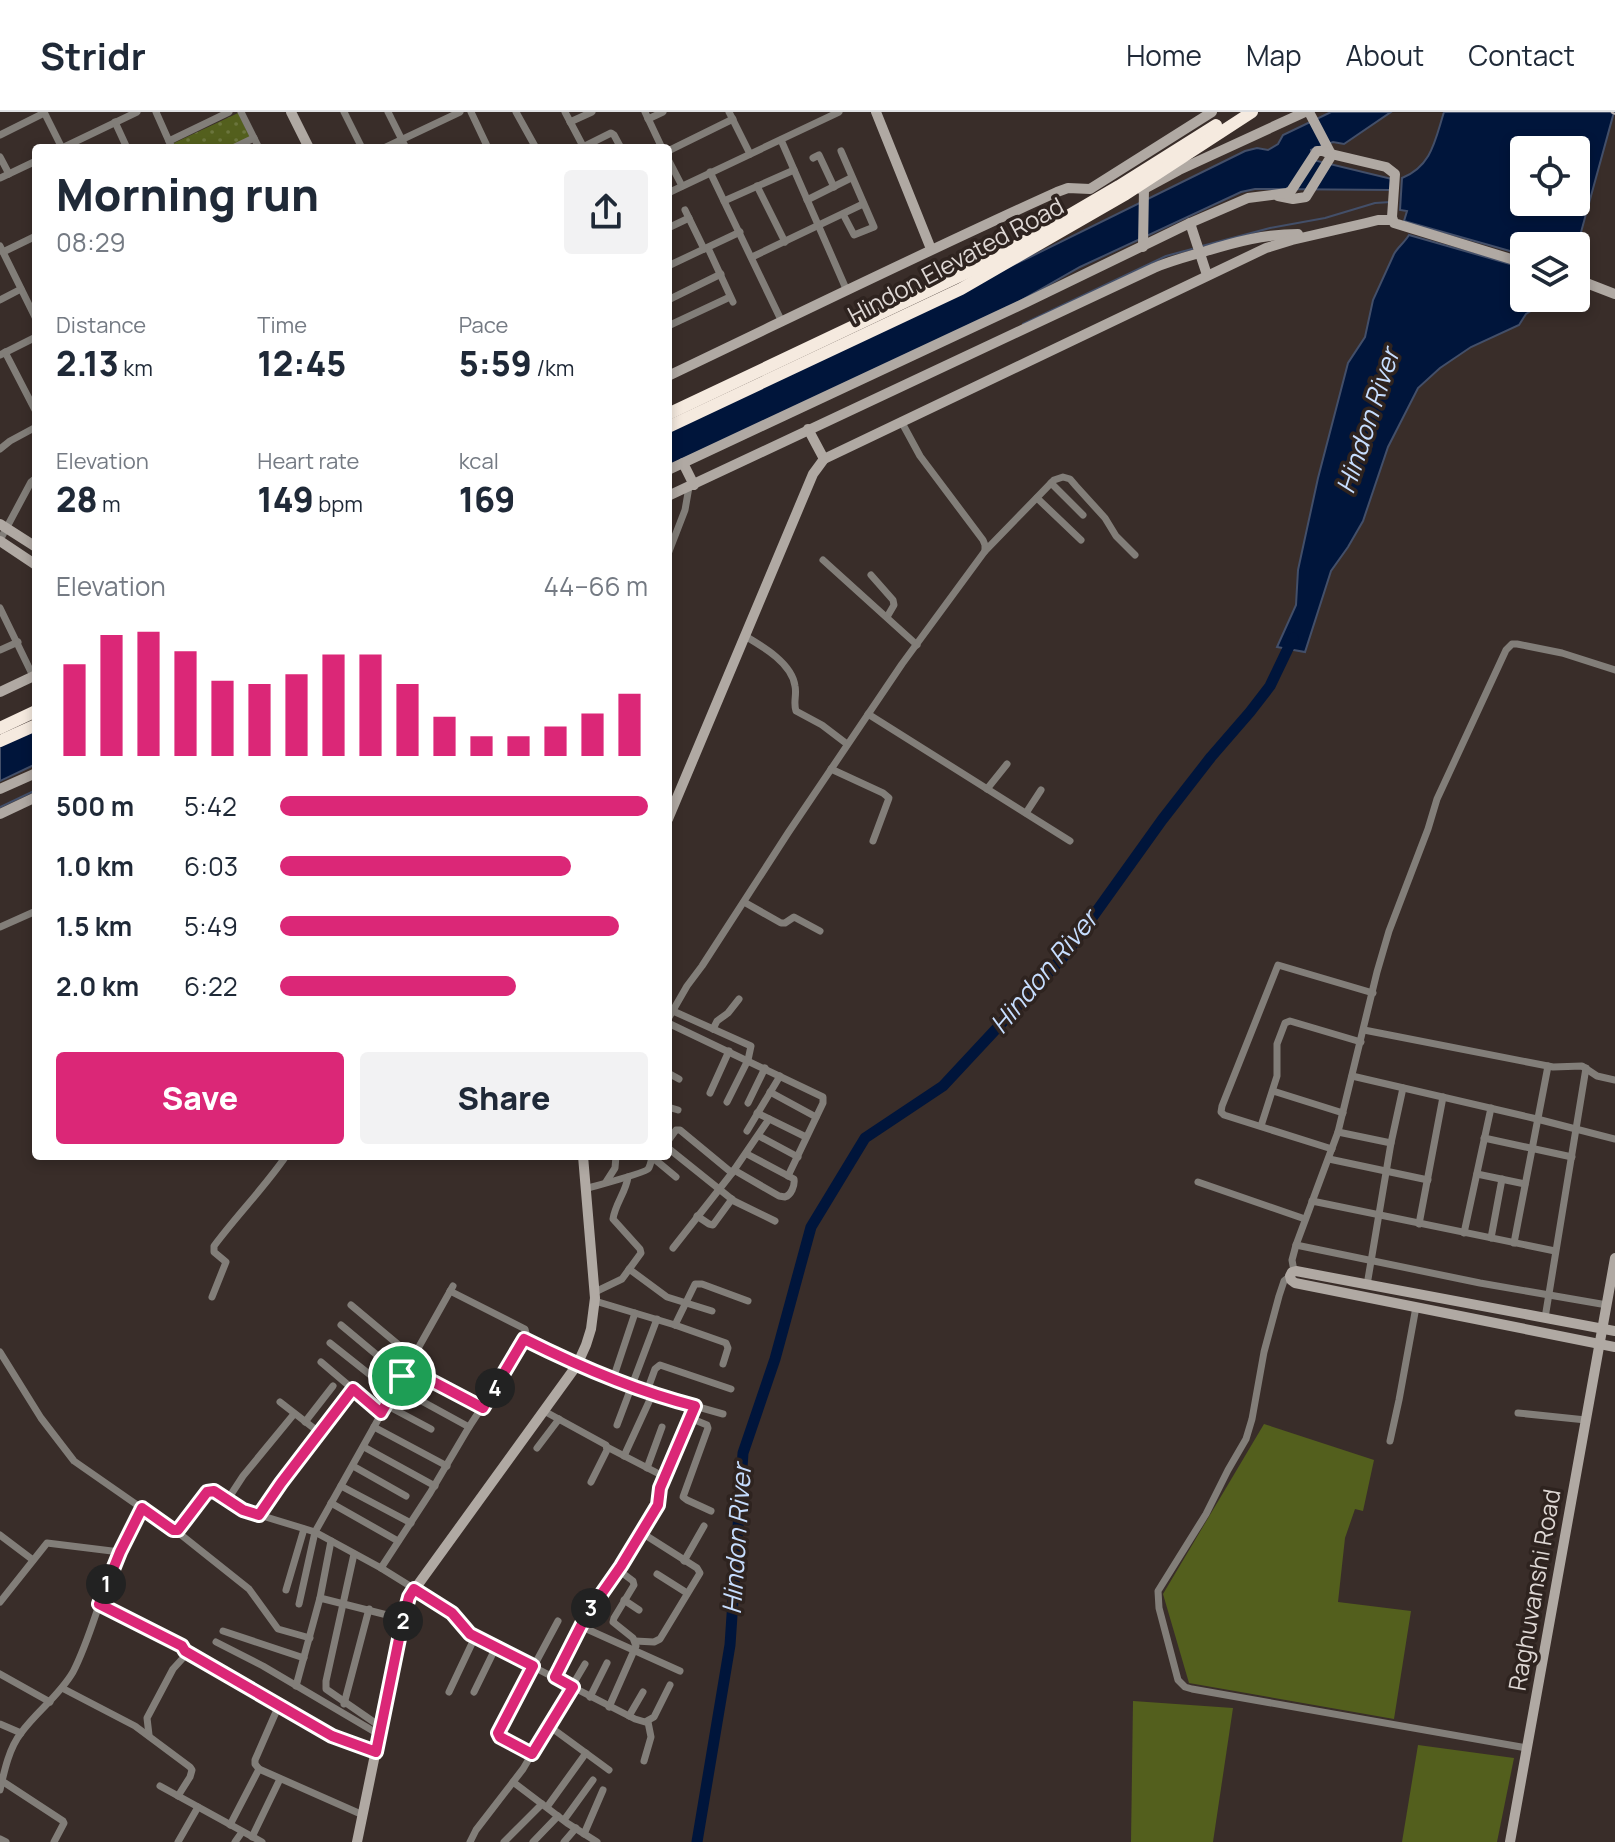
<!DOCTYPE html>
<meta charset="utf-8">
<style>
:root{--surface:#fff;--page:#f2f2f3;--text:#1f2937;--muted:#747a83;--line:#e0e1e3;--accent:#db2777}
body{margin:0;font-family:Manrope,sans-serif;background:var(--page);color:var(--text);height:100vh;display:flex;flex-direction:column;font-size:30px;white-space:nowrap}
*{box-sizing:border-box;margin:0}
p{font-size:26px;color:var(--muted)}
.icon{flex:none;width:44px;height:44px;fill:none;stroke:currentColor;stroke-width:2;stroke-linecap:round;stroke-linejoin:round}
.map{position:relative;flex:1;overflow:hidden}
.panel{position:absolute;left:32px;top:32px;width:640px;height:1016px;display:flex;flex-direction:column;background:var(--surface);border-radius:8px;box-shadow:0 4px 12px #0003}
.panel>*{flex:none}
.tools{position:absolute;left:1510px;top:24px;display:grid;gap:16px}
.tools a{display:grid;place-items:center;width:80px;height:80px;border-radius:8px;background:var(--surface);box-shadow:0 4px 12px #0003;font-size:40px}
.pin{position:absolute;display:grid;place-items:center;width:68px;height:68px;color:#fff;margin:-34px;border:4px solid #fff;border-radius:50%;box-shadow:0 2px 8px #0007}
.km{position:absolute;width:40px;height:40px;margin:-20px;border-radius:50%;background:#222;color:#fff;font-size:22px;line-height:40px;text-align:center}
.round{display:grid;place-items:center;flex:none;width:84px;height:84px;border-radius:8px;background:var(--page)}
.head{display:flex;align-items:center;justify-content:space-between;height:136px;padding:0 24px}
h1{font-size:44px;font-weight:800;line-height:60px}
.figures{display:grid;grid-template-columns:repeat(3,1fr);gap:12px;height:136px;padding:8px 24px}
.figures div{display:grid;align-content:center}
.figures b{font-size:34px;font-weight:800}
.figures small{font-size:22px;font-weight:400}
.figures p{font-size:22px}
.chart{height:224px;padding:16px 24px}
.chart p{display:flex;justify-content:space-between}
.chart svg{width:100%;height:144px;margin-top:8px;stroke:var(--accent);stroke-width:6}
.cta{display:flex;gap:16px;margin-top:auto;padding:16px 24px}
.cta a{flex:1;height:92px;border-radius:8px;background:var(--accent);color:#fff;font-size:32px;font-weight:800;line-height:92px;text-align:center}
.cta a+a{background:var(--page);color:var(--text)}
ul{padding:0 24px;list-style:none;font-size:26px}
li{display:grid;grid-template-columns:128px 96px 1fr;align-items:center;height:60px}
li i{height:20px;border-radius:10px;background:var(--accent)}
header{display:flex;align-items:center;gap:48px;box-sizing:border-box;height:112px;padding:0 40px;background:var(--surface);border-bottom:2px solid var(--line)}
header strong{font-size:38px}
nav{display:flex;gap:44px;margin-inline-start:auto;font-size:28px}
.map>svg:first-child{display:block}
.grass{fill:#535f1d}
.park{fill:url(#park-dots)}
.water{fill:#00153b;stroke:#434f69;stroke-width:2;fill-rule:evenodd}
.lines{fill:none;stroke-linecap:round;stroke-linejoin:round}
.stream{stroke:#434f69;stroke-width:2}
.river{stroke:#00153b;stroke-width:11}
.street{stroke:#827e79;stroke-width:7}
.secondary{stroke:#b0a9a3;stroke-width:10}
.highway{stroke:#f5eadf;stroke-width:12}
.rail{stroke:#bdb5b2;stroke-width:2;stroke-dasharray:10 10;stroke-linecap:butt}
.route-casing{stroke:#fff;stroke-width:16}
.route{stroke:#db2777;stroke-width:10}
.labels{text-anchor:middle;stroke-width:7;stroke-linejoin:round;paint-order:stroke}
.street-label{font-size:24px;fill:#ded7d4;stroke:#2e231f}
.water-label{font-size:26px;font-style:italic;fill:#c6ddfe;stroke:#2e231f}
</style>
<header>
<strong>Stridr</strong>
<nav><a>Home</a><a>Map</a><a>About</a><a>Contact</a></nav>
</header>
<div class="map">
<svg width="1615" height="1730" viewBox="0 0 1615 1730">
<defs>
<pattern id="park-dots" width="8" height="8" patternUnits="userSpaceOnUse" patternTransform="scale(2)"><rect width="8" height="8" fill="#535f1d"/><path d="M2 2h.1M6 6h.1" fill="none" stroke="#6b753d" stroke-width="1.8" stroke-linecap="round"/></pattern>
</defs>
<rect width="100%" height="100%" fill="#392d29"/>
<g class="grass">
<path d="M 1264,1312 L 1374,1348 L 1363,1399 L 1355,1397 L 1345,1426 L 1338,1490 L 1411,1499 L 1394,1607 L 1189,1571 L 1163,1482 Z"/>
<path d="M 1133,1589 L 1233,1596 L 1213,1730 L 1131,1730 Z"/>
<path d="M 1418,1633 L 1514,1646 L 1497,1730 L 1402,1730 Z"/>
</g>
<path class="park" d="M 238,1 L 250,25 L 227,36 L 176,36 L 174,31 Z"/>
<g class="water">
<path d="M 1331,0 L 1391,0 L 1344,32 L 1333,30 L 1311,38 L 1313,48 L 1392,67 L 1392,78 L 1255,77 L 1241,80 L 1080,155 L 992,205 L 668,354 L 668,311 L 1028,146 L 1245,39 L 1257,36 L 1268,38 L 1278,32 L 1283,23 Z"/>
<path d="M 1444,0 L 1614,0 L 1580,124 L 1566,134 L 1524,134 L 1524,143 L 1404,109 L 1407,99 L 1400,98 L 1402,66 C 1432,54 1435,28 1444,0 ZM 1576,38 L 1576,90 L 1524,90 L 1524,38 Z"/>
<path d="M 1409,123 L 1524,156 L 1524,186 L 1546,186 L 1539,194 L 1526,202 L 1519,213 L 1471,235 L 1440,256 L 1418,276 L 1388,335 L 1363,409 L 1348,435 L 1331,459 L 1305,540 L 1277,535 L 1296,493 L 1298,458 L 1318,366 L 1348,251 L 1365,225 L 1373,188 L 1394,142 C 1398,135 1404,131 1409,123 Z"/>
<path d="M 36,614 L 36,652 L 0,669 L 0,631 Z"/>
</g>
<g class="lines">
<g class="stream">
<path d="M 1202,134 L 1270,116 L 1325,106 L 1375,91 L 1391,90"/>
<path d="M 1023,212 L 1166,144 L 1192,137"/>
<path d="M 0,695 L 36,678"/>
</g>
<path class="river" d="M 697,1730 L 730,1533 L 743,1341 L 775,1247 L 811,1115 L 865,1026 L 943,974 L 1066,842 L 1162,708 L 1211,645 L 1250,600 L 1270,574 L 1293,526"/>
<g class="street">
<path d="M 44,0 L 62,36"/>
<path d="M 156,0 L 172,36"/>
<path d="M 241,0 L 259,36"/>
<path d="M 344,0 L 362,36"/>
<path d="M 388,0 L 406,36"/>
<path d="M 471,0 L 488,36"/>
<path d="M 516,0 L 536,36"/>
<path d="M 565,0 L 584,36"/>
<path d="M 645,0 L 662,36"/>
<path d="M 729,0 L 750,42"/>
<path d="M 648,7 L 663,0"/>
<path d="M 115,10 L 127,36"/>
<path d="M 570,10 L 592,0"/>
<path d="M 0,23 L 44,1"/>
<path d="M 781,28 L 847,179"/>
<path d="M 169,29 L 229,0"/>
<path d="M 583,35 L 611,21 L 614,23 L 621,36"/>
<path d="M 62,36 L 137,0"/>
<path d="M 233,36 L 254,26"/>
<path d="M 384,36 L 460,0"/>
<path d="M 668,39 L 733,7"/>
<path d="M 841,39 L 874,115 L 854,123 L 843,102"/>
<path d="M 0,45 L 9,62"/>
<path d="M 813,46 L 819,43 L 834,75"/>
<path d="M 668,47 L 682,74"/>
<path d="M 710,60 L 782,210"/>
<path d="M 0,66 L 36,49"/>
<path d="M 757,74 L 785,130"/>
<path d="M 668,81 L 839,0"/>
<path d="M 807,88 L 851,66"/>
<path d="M 724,89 L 794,58"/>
<path d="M 685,98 L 704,137"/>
<path d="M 668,116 L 689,106"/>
<path d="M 0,134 L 36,207"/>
<path d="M 708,136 L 733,190"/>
<path d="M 3,140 L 36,124"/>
<path d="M 752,145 L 863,92"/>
<path d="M 668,154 L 740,120"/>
<path d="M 0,188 L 21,177"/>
<path d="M 668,188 L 721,162"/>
<path d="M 668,214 L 730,185"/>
<path d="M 5,240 L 36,300"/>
<path d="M 0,243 L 36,225"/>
<path d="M 0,337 L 10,329 L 36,315"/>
<path d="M 1051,371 L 1083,403"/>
<path d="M 1037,386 L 1081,428"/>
<path d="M 0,428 L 31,370 L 36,366"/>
<path d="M 985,439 L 1054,368 L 1063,365 L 1070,367 L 1076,374 L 1105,406 L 1116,424 L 1135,443"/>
<path d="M 668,442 L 685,398 L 689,375"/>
<path d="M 823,448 L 917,533"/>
<path d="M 871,463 L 893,488 L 894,493 L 887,505"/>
<path d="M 0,496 L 33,564"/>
<path d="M 745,524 C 762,534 792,551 795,574 C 797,583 793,590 796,599 L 822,613 L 847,632"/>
<path d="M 0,538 L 18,530"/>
<path d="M 868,602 L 1070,729"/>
<path d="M 831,657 L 883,681 L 889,686 L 873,729"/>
<path d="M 987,677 L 1007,652"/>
<path d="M 1026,701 L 1041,678"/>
<path d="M 744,790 L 781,811 L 785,811 L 794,805 L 820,819"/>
<path d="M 0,815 L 36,799"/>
<path d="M 673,899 L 751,934 L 748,948 L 727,990"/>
<path d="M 668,907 L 687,874 L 702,854 L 788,721 L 902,552 L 985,439 L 985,433 L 983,428 L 920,344 L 901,309"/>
<path d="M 668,911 L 823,985 L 823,991 L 788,1064"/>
<path d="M 713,917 L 717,909 L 728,901 L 739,887"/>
<path d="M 1364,918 L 1553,955 L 1582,954 L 1597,964 L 1615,968"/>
<path d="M 668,961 L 679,967"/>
<path d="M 1352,964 L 1537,1007 L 1615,1027"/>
<path d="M 1273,979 L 1343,1001"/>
<path d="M 770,980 L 816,1005"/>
<path d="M 710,981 L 729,939"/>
<path d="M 748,991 L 765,956"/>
<path d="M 668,995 L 678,998"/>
<path d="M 757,1001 L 806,1025"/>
<path d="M 1261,1014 L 1277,964 L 1277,932 L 1285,911 L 1290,909 L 1361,930"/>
<path d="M 747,1019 L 780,964"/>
<path d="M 1338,1020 L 1391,1031"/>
<path d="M 759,1024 L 798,1045"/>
<path d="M 1484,1026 L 1572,1045"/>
<path d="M 668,1029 L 676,1018 L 680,1018 L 732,1061"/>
<path d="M 668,1036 L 734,1089 L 775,1109"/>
<path d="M 1332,1037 L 1224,1003 L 1221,1000 L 1222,994 L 1278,853 L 1373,881"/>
<path d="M 652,1045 L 676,1065"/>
<path d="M 1329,1047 L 1428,1068"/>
<path d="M 734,1058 L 779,1084 L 785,1085 C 791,1083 795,1074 794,1067 L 747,1042"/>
<path d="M 1477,1062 L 1525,1072"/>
<path d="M 606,1070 L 615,1056 L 616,1044"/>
<path d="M 1198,1070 L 1305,1107"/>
<path d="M 585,1077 C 595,1074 645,1061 648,1057 C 650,1055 652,1046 652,1044"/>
<path d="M 1312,1089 L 1555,1139"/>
<path d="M 697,1104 L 709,1112 L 713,1113 L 732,1087"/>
<path d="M 1419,1112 L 1443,985"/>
<path d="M 1464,1121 L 1491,996"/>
<path d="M 1491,1126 L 1502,1067"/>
<path d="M 1514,1131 L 1548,954"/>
<path d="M 1296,1133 L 1480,1171 L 1607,1193"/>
<path d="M 673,1136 L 732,1061 L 769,1007"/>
<path d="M 629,1157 L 667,1185 L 712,1199"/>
<path d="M 1294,1159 L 1292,1148 L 1296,1133 L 1338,1020 L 1377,860 L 1389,819 L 1428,717 L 1437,687 L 1506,538 L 1512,532 L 1517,532 L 1562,541 L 1615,558"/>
<path d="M 1290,1164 L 1284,1169 L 1279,1184 L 1264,1240 L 1252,1307 L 1246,1327 L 1228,1358 L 1206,1402 L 1158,1479 L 1159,1496 L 1178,1568 L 1185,1575 L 1192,1577 L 1527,1636"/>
<path d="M 1367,1173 L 1391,1031 L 1403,976"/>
<path d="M 595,1180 L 622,1167 L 641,1141 L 640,1137 L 613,1107 C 615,1092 626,1080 628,1065"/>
<path d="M 212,1185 L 226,1150 L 214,1140 L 214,1134 C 237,1103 264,1076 286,1044"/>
<path d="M 595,1189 L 675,1213 L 726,1231 L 728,1236 L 723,1252"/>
<path d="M 351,1193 L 413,1245"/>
<path d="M 1545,1206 L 1586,956"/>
<path d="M 341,1213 L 402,1264"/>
<path d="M 675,1213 L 695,1172 L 702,1172 L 748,1189"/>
<path d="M 524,1227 C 590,1260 653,1283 723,1302"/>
<path d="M 330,1231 L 393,1281"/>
<path d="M 0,1240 L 41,1306 L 74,1349 L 173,1418 L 179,1416 L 207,1380 L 214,1379 L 243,1398 L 315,1420 L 381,1456 L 447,1497 L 475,1525 L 635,1607 L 645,1610 L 654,1605 L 670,1573"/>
<path d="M 321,1250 L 381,1301"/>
<path d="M 407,1256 L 453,1174"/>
<path d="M 613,1267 L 635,1201"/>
<path d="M 396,1275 L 469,1315"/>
<path d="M 647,1279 L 655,1257 L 660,1253 L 731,1277"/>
<path d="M 280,1290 L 320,1321"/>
<path d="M 386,1293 L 431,1317"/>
<path d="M 544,1299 L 606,1333 L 607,1338 L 591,1370"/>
<path d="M 1518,1301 L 1586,1308"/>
<path d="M 690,1306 L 707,1313 L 708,1316 L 683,1385 L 687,1388 L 711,1399"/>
<path d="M 305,1310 L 333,1274"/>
<path d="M 617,1313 L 657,1207"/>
<path d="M 374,1315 L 447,1354"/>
<path d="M 1390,1329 L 1399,1288 L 1416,1195"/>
<path d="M 364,1335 L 435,1374"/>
<path d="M 607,1335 L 665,1365"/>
<path d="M 537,1336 L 559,1307"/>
<path d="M 624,1344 L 653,1281"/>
<path d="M 353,1354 L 406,1384"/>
<path d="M 647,1356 L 662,1315"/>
<path d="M 341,1374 L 411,1411"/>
<path d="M 228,1387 L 243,1364 L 294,1302"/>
<path d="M 331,1391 L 398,1429"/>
<path d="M 259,1403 L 281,1371 L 353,1277"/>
<path d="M 175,1418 L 249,1477 L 278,1517 L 310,1526"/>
<path d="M 0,1423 L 33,1448"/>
<path d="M 354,1442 L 326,1569 L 326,1577 L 381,1615"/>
<path d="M 684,1449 L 704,1414"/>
<path d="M 381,1456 L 430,1381 L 469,1315 L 503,1263 L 526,1221 L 525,1217 L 450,1179"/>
<path d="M 657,1462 L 687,1481"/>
<path d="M 286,1478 L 304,1417"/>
<path d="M 320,1486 L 331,1429"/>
<path d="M 624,1488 L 639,1498"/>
<path d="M 0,1490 L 47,1431 L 120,1440"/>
<path d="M 99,1492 L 182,1534 L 185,1539 L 183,1546 L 173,1557 L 147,1606 L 149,1623"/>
<path d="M 299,1492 L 315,1420 L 407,1256 L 483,1296"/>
<path d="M 580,1514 L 680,1559"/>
<path d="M 223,1519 L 304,1546"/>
<path d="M 635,1529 L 654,1530 L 660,1527 L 700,1461 L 697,1456 L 642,1421"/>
<path d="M 216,1530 L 263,1554 L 380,1623"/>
<path d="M 185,1539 L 332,1624 L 376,1640"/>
<path d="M 0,1562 L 50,1590"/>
<path d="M 555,1565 L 586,1504 L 621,1454"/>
<path d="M 296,1574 L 320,1486 L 403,1507"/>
<path d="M 62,1576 L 135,1614 L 190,1655 L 192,1658 L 190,1665 L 178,1684"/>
<path d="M 449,1580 L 475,1525"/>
<path d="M 474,1580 L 496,1535"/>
<path d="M 590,1585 L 607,1551"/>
<path d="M 344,1592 L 369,1497"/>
<path d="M 609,1595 L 636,1534 L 633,1526 L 613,1510 L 614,1506 L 634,1473 L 633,1469 L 621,1460 L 622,1451 L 658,1393 L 660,1376 L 695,1294"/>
<path d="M 629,1604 L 643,1580"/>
<path d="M 0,1612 L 21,1621"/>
<path d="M 549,1614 L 609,1658"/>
<path d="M 532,1642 L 500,1625 L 498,1621 L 558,1509"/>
<path d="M 644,1649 L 651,1625 L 648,1610"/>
<path d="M 259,1657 L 363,1703"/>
<path d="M 2,1669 L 63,1709 L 64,1711 L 54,1730"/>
<path d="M 513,1670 L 567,1711 L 597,1730"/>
<path d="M 160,1674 L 262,1730"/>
<path d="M 0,1678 C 4,1660 9,1636 21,1621 C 37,1599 59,1584 73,1560 C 88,1531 96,1499 108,1468 C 117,1443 130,1420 142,1396"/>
<path d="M 547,1695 L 586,1641"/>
<path d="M 564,1708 L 593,1668"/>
<path d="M 230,1713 L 259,1657 L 255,1652 L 255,1648 L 279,1593"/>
<path d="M 584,1722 L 603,1678"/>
<path d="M 252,1725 L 280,1667"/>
<path d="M 0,1727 L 6,1730"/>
<path d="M 178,1730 L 198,1695"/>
<path d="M 235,1730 L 242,1720"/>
<path d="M 470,1730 L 476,1718 L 523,1657 L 585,1552"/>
<path d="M 504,1730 L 542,1692"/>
<path d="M 533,1730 L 558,1704"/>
<path d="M 564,1730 L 576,1716"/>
</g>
<g class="secondary">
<path d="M 291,0 L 309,36"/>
<path d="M 876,0 L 931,137"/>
<path d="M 1142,78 L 1179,58 L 1305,0"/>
<path d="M 1278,84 L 1293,87 L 1306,85 L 1330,46 L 1331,42 L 1309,0"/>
<path d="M 1190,111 L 1207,163"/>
<path d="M 1143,135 L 1144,76"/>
<path d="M 1576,167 L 1615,182"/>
<path d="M 668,264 C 798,202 926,139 1057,80 L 1068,76 L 1090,77 L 1212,0"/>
<path d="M 808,317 L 824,347"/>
<path d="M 683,351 L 694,373"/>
<path d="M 668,358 L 1027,190 L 1190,111 L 1248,86 L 1287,81 L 1291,79 L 1317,39 L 1323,39 L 1331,42 L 1386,55 L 1395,62 L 1392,105 L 1394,111 L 1524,151"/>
<path d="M 668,384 L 1154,156 C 1170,149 1186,145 1203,140 C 1235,130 1265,122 1298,122"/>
<path d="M 0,412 L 36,435"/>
<path d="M 0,429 L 36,453"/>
<path d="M 0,580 L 36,563"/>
<path d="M 0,677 L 36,661"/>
<path d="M 0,702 L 36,685"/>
<path d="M 668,707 L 813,362 L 824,347 L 1266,136 L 1292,128 L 1366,111 L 1378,108 L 1392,108"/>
<path d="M 1615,1219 L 1296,1159 L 1292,1160 L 1290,1164 L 1291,1168 L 1295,1171 L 1615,1235"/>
<path d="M 357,1730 L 403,1507 L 409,1485 L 577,1253 L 586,1233 L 591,1217 L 595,1186 L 583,1044"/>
<path d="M 1510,1730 L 1615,1146"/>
</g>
<g class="highway">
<path d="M 668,302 L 989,150 L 1119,74 L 1216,13"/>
<path d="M 668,315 L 961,177 L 1126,82 L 1252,0"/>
<path d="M 0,616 L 36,599"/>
<path d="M 0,629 L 36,613"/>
</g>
<path class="rail" d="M 1611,0 L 1615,2"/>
</g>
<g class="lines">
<defs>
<path id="route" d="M 524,1227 C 578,1254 635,1279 695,1294 L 660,1376 L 658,1393 L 621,1454 L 586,1504 L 555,1565 L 573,1575 L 532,1642 L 500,1625 L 498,1621 L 533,1554 L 470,1522 L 452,1501 L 414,1477 L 409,1485 L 403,1507 L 376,1640 L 332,1624 L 185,1539 L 182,1534 L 99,1492 L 120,1440 L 142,1396 L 173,1418 L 178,1418 L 207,1380 L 214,1379 L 243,1398 L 259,1403 L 281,1371 L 353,1277 L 381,1301 L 407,1256 L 483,1296 Z"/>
</defs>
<use href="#route" class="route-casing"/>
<use href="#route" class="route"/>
</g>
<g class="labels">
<g class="street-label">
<text transform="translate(956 149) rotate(-28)" y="8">Hindon Elevated Road</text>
<text transform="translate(1535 1478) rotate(-80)" y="8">Raghuvanshi Road</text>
</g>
<g class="water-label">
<text transform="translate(1368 309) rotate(-72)" y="9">Hindon River</text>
<text transform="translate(1044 860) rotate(-50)" y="9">Hindon River</text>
<text transform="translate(737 1427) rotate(-86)" y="9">Hindon River</text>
</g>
</g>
</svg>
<div class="tools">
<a><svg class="icon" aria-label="locate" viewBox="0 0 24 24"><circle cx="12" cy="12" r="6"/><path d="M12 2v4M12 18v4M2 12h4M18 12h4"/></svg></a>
<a><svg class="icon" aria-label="layers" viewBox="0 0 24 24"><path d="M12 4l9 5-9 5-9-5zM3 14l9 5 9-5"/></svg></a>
</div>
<div class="pin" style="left:402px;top:1264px;background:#1e9e55"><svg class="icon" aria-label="arrive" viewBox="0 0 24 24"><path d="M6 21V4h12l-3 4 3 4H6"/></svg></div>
<b class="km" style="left:106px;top:1472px">1</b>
<b class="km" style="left:403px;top:1509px">2</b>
<b class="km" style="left:591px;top:1496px">3</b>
<b class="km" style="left:495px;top:1276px">4</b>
<section class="panel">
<div class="head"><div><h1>Morning run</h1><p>08:29</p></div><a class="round"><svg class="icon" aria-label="share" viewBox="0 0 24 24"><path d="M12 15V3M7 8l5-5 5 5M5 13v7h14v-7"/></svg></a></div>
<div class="figures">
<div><p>Distance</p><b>2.13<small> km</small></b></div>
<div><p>Time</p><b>12:45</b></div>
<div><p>Pace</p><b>5:59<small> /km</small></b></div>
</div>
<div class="figures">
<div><p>Elevation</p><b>28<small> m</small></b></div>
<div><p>Heart rate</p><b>149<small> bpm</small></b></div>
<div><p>kcal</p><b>169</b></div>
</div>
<div class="chart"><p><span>Elevation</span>44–66 m</p>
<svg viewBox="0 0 160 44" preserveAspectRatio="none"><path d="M5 44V16M15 44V7M25 44V6M35 44V12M45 44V21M55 44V22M65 44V19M75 44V13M85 44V13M95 44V22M105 44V32M115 44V38M125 44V38M135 44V35M145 44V31M155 44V25"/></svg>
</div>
<ul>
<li><b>500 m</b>5:42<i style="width:100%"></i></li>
<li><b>1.0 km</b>6:03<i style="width:79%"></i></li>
<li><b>1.5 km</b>5:49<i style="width:92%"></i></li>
<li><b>2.0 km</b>6:22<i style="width:64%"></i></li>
</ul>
<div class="cta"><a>Save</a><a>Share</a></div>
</section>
</div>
